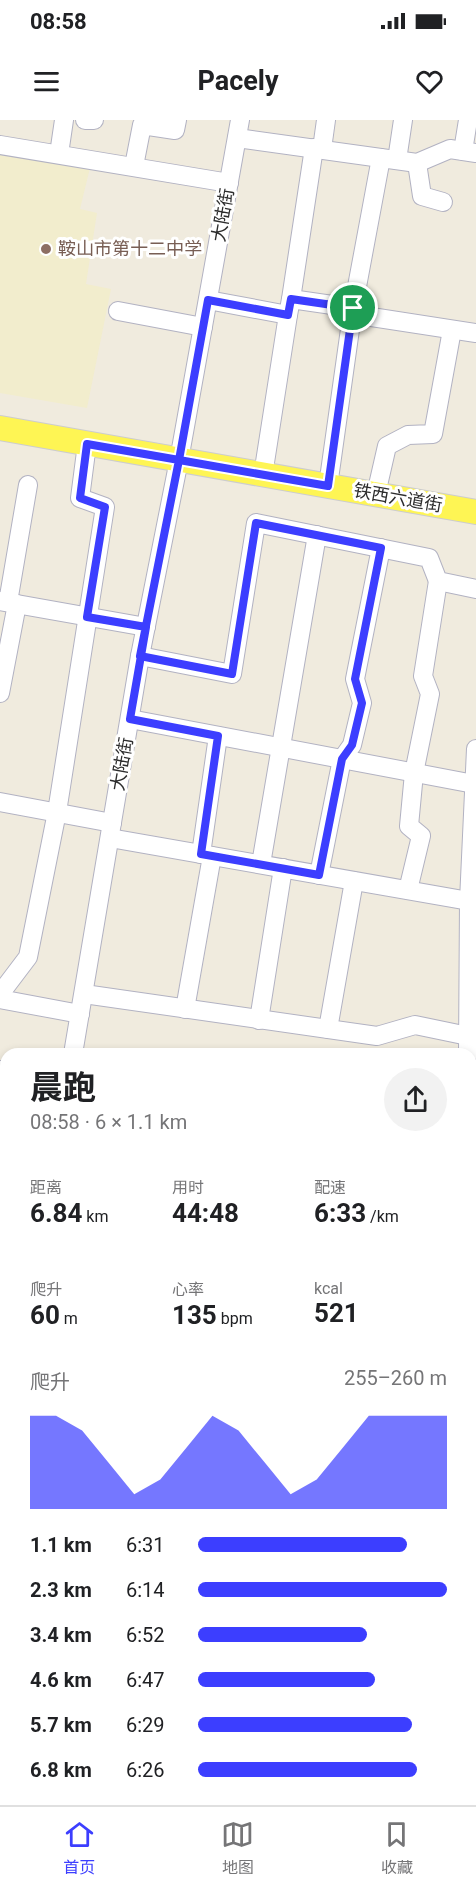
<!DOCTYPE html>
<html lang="zh">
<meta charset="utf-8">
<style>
:root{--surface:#fff;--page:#f2f2f2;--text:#202124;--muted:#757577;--line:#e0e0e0;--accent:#3c3eff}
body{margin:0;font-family:Roboto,"Noto Sans SC",sans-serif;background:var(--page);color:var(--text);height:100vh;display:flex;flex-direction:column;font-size:22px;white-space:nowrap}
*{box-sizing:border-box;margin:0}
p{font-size:20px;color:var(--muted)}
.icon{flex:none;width:33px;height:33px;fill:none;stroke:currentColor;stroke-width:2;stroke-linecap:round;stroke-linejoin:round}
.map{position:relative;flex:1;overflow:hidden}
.sheet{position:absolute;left:0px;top:928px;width:477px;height:758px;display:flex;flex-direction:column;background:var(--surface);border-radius:18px 18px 0 0;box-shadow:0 3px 9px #0003}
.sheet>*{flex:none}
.pin{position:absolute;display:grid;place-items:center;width:51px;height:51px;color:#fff;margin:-26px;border:3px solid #fff;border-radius:50%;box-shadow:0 2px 6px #0007}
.round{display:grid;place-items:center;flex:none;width:63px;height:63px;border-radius:32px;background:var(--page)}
.head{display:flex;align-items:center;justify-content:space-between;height:102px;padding:0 30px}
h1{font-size:33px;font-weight:700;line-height:45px}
.metrics{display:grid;grid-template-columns:repeat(3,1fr);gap:9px;height:102px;padding:6px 30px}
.metrics div{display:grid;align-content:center}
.metrics b{font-size:26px;font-weight:700}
.metrics small{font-size:16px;font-weight:400}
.metrics p{font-size:16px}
.chart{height:168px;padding:12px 30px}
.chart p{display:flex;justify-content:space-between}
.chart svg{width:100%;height:108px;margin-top:6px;fill:var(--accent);opacity:.7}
ul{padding:0 30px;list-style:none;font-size:20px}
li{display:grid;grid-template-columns:96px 72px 1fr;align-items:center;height:45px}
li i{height:15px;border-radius:8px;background:var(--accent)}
.status{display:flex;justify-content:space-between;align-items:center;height:42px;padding:0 30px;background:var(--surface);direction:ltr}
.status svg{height:16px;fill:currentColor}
header{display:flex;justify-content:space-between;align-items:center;height:78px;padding:0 30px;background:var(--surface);font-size:27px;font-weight:700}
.dock{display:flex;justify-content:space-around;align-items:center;height:84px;border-top:2px solid var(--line);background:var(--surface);font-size:16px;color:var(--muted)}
.dock a{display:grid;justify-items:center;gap:3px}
.dock .active{color:var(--accent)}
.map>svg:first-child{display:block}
.education{fill:#f2edcd}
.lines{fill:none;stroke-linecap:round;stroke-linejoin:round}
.minor-casing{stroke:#b2b2c2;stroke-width:20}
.major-casing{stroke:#cdcdcd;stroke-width:26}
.minor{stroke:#fff;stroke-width:18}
.major{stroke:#fef554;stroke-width:24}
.route-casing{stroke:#fff;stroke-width:12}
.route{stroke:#3c3eff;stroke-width:8}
.education-dot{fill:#8d6e63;stroke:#fff;stroke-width:2}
.labels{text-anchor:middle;stroke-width:6;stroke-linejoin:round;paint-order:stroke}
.street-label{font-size:18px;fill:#2d2d2d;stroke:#fff}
.education-label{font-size:18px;fill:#785e54;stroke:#fff;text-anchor:start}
</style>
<div class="status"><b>08:58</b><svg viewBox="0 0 49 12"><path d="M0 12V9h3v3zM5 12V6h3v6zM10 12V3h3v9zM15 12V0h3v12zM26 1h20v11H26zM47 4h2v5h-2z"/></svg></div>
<header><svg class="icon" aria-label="menu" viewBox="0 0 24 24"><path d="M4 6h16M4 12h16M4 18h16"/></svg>Pacely<svg class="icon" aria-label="heart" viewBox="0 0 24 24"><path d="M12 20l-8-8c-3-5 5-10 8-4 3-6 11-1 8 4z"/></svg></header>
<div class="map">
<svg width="476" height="1685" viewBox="0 0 476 1685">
<rect width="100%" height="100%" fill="#f0ebde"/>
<path class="education" d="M 0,34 L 90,48 L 80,89 L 97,93 L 86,164 L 111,169 L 87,288 L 0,273 Z"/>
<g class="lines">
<defs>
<g id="minor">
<path d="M 85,0 L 94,0"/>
<path d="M 237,18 L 417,43 L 450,29 L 476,33"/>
<path d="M 0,25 L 229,63"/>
<path d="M 322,29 L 326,0"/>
<path d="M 463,31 L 468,0"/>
<path d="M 59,34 L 64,0"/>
<path d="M 397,40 L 403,0"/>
<path d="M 417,43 L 422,76 L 443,82"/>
<path d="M 134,46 L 142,5 L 175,10 L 177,0"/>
<path d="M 291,179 L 314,28"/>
<path d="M 208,180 L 288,195 L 291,179 L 353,188"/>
<path d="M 118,191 L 203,207"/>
<path d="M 352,194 L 476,213"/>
<path d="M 263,355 L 288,195"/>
<path d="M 328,366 L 353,188 L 381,38"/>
<path d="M 376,374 L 387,326 L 408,315 L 433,314 L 452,210"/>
<path d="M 0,481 L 146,507"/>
<path d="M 8,482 L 28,365"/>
<path d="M 140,536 L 232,554 L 256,403 L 429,438 L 438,461 L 476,469"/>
<path d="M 0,573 L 17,484"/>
<path d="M 130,599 L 474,664"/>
<path d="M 0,682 L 112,703"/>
<path d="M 110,718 L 469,781"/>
<path d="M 201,734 L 218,616"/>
<path d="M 261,744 L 317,415"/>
<path d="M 319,755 L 342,639 L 352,625 L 362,583 L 355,559 L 381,428"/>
<path d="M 408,770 L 421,716 L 409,706 L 414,653 L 430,574 L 423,556 L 438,461"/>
<path d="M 0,874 L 28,837 L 57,692 L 105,387 L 80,378 L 87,324"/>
<path d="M 84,874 L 377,916 L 415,905 L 468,916"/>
<path d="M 0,879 L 80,894"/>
<path d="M 185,889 L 212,736"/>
<path d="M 259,900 L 283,748"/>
<path d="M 328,909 L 354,761"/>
<path d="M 73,934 L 140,536 L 179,340 L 240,0"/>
<path d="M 468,934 L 469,781 L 476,629"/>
<path d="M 0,950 L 6,951"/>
<path d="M 471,982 L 476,983"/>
<path d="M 0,1013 L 6,1014"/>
<path d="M 471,1030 L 476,1031"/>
<path d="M 471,1096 L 476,1096"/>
<path d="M 0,1164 L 6,1165"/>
<path d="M 471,1183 L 476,1184"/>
<path d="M 471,1249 L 476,1250"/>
<path d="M 0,1302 L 6,1303"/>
<path d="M 471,1357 L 476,1357"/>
<path d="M 0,1373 L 6,1338"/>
<path d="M 471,1452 L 472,1447 L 476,1447"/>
<path d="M 471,1485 L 476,1486"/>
<path d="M 471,1557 L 476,1531"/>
<path d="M 0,1561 L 6,1562"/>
<path d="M 471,1624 L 476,1624"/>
<path d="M 26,1685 L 26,1680"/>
<path d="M 56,1685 L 56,1680"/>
<path d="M 128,1685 L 128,1680"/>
<path d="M 203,1685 L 204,1680"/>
<path d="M 361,1685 L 362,1680"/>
<path d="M 445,1685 L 446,1680"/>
</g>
<g id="major">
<path d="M 0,308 L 476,392"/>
<path d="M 0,982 L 6,983"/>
<path d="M 471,1064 L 476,1065"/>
</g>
</defs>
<use href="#minor" class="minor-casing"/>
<use href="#major" class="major-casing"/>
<use href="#minor" class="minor"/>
<use href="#major" class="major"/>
</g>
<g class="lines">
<defs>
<path id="route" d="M 353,188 L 291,179 L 288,195 L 208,180 L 179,340 L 87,324 L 80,378 L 105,387 L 87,497 L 146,507 L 130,599 L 218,616 L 201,734 L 319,755 L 342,639 L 352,625 L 362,583 L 355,559 L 381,428 L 256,403 L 232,554 L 140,536 L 179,340 L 328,366 L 353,188"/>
</defs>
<use href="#route" class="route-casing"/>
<use href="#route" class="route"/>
</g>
<circle class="education-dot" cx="46" cy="129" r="6"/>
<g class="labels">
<g class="street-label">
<text transform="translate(223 95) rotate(-80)" y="6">大陆街</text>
<text transform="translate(398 378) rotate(10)" y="6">铁西六道街</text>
<text transform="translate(122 644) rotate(-80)" y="6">大陆街</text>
</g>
<g class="education-label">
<text x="58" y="135">鞍山市第十二中学</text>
</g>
</g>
</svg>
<div class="pin" style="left:353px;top:188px;background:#1e9e55"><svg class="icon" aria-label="arrive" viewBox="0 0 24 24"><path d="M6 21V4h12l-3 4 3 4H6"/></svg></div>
<section class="sheet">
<div class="head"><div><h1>晨跑</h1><p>08:58 · 6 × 1.1 km</p></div><a class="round"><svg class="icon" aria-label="share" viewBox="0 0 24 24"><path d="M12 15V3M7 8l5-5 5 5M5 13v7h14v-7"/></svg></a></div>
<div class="metrics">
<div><p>距离</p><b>6.84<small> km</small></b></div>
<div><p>用时</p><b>44:48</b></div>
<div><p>配速</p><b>6:33<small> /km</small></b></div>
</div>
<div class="metrics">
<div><p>爬升</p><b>60<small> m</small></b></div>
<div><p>心率</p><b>135<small> bpm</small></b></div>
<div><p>kcal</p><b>521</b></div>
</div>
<div class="chart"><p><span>爬升</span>255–260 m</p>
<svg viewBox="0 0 160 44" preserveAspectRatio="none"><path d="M0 44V6L10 6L20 12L30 25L40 38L50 32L60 19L70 6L80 12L90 25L100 38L110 32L120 19L130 6L140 6L150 6L160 6V44z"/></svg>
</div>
<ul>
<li><b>1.1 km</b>6:31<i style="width:84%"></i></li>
<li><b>2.3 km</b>6:14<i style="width:100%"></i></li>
<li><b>3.4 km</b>6:52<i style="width:68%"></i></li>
<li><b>4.6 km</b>6:47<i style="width:71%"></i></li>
<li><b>5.7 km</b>6:29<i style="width:86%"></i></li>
<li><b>6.8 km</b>6:26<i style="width:88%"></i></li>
</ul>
</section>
</div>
<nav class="dock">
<a class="active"><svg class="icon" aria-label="home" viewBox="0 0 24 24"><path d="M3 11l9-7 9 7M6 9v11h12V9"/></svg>首页</a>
<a><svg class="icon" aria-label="map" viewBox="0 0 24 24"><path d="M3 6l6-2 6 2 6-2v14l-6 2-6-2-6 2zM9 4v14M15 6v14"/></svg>地图</a>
<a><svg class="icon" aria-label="saved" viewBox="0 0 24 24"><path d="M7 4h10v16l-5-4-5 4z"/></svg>收藏</a>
</nav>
